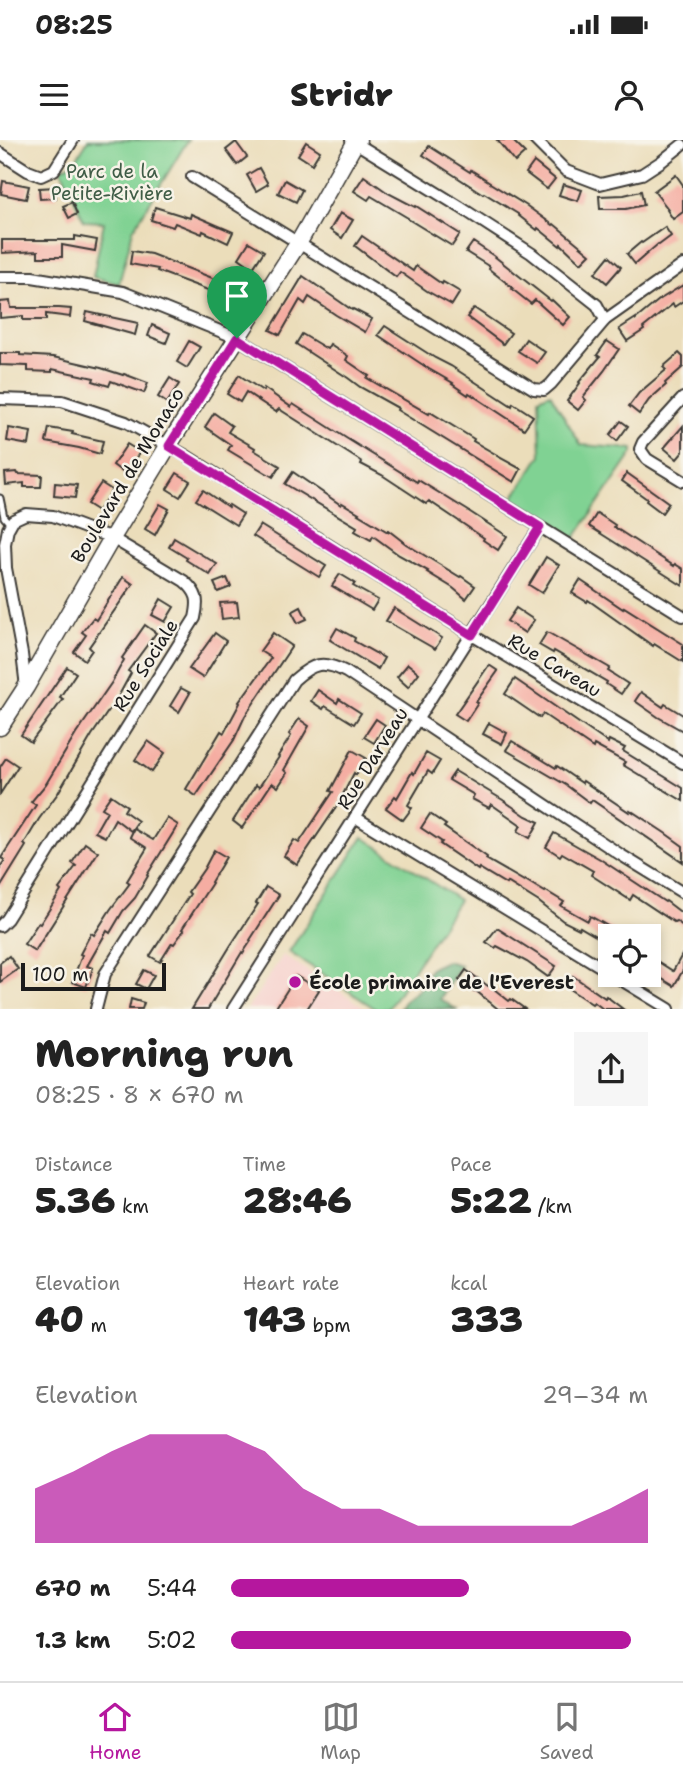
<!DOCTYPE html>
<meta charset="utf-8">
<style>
:root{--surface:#fff;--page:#f6f6f6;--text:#222;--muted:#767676;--line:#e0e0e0;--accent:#b5179e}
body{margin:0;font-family:"Shantell Sans",sans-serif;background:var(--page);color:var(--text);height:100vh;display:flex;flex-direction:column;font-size:26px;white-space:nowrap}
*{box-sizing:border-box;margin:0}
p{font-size:23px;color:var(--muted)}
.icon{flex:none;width:38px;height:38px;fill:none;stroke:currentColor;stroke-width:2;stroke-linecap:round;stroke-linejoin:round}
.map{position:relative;height:869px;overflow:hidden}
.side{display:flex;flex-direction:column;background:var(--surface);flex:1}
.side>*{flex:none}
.controls{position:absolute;left:598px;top:784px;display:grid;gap:14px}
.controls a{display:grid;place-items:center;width:63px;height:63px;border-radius:0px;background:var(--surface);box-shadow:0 4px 10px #0003;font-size:35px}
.scale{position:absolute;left:21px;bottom:18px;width:145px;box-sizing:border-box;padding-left:7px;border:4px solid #1c1c1c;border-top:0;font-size:19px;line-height:24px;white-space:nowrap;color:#1c1c1c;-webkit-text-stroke:5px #f7f3e8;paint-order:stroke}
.pin{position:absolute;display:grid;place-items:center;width:60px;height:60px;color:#fff;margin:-72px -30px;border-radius:50% 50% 50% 0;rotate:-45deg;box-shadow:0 0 7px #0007}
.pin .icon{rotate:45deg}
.round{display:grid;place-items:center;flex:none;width:74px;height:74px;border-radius:0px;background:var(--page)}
.summary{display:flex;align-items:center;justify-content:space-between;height:119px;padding:0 35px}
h1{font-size:38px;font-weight:800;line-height:52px}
.figures{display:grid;grid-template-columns:repeat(3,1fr);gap:10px;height:119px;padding:7px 35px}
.figures div{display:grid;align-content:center}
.figures b{font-size:35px;font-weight:800}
.figures small{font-size:19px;font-weight:400}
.figures p{font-size:19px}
.chart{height:196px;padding:14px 35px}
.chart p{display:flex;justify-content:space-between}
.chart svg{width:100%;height:126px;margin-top:7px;fill:var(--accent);opacity:.7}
ul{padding:0 35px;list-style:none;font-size:23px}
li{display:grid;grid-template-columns:112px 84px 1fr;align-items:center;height:52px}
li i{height:18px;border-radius:9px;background:var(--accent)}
.status{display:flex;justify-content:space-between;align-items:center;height:49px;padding:0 35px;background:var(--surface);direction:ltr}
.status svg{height:19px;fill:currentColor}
header{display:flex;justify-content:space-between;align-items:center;height:91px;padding:0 35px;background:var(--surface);font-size:32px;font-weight:800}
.tab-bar{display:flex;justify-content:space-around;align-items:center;height:98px;border-top:2px solid var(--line);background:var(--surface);font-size:19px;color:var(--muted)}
.tab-bar a{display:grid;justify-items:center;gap:4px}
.tab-bar .current{color:var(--accent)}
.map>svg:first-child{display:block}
.built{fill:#f7d0cc}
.green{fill:#80d293;stroke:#4e7758;stroke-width:2}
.forest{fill:#68b47d;stroke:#42684c;stroke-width:2}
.building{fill:#f5ada2}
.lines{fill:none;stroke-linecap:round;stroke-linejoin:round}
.lane-casing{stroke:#3b3934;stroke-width:9}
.street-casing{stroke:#3b3934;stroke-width:14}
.secondary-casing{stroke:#3b3934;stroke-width:19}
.lane{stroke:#fff;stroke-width:5}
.street{stroke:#fff;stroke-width:10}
.secondary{stroke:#fff;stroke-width:16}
.route-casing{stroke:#fff;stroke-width:14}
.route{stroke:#b5179e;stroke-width:9}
.poi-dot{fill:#b5179e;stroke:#f7f3e8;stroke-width:2.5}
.labels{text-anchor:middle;stroke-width:5;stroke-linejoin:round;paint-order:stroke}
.park-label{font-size:19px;fill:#3f5c46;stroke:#f7f3e8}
.street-label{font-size:19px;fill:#1c1c1c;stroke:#f7f3e8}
.poi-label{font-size:19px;font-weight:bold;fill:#1c1c1c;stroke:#f7f3e8;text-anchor:start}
</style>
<div class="status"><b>08:25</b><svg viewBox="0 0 49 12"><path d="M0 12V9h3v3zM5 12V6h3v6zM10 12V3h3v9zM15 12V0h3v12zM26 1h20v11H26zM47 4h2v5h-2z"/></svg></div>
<header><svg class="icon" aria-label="menu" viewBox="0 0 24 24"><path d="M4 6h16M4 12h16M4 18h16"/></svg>Stridr<svg class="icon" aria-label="person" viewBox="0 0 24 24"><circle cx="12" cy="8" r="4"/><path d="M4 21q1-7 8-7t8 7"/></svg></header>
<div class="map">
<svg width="683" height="869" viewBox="0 0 683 869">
<rect width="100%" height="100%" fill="#f7f3e8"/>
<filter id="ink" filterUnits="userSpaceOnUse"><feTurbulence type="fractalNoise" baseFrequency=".0143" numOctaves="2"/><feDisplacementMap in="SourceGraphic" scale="14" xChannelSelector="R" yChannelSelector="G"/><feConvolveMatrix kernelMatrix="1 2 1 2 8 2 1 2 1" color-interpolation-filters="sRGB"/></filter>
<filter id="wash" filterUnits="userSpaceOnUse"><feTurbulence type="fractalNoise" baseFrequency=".00686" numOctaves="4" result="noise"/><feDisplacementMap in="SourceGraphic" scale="28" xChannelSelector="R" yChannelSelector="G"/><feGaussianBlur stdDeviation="1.57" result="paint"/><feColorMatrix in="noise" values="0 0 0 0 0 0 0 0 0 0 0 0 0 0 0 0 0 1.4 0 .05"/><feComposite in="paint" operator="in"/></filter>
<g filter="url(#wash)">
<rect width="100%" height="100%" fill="#ebddba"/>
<path class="built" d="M 283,815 L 368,869 L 247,869 Z"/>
<g class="green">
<path d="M 88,0 L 188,0 L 133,90 L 119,144 L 93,137 L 104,82 L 84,81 L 61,29 L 75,21 Z"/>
<path d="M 550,253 L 581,305 L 633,309 L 633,313 L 574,399 L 512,360 L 541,315 L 539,258 Z"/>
<path d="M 363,697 L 459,760 L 388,869 L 376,869 L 289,812 Z"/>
</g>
<path class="forest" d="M 446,821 L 461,825 L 440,859 L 456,869 L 400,869 L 404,861 L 418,850 L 431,828 Z"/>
<g id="blocks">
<g class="building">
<path d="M 497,0 L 512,0 L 525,13 L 515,22 Z"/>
<path d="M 236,2 L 247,17 L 237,25 L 226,10 Z"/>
<path d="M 306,2 L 320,11 L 312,24 L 298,15 Z"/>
<path d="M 429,6 L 470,32 L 471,30 L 490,42 L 490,43 L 527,66 L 553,85 L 554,84 L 590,114 L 581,123 L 561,104 L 560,106 L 538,88 L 537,90 L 518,75 L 518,74 L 484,53 L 483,54 L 423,15 Z"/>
<path d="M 534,22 L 555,39 L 547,49 L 526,33 Z"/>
<path d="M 259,28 L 268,44 L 256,51 L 247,35 Z"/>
<path d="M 676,35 L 683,45 L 683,72 L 673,79 L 667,70 L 668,69 L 654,51 Z"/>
<path d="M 364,36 L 388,53 L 415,67 L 416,66 L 460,94 L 452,106 L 408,79 L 408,78 L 371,56 L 368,60 L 354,51 Z"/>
<path d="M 285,40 L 302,50 L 296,62 L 278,53 Z"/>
<path d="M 3,41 L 29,46 L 26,59 L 1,54 Z"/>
<path d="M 563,44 L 582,50 L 578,61 L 559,55 Z"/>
<path d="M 56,47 L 56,58 L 40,59 L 39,48 Z"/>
<path d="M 641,51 L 644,65 L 626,69 L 600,69 L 599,56 L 624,55 Z"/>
<path d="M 72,62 L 77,74 L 69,78 L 63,66 Z"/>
<path d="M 155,67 L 190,78 L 191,74 L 233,92 L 228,103 L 203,91 L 202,94 L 175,83 L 173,87 L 151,80 Z"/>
<path d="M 340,73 L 353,80 L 342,98 L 330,90 Z"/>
<path d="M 665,87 L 671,96 L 659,105 L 658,104 L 635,124 L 627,114 L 641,102 L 642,103 Z"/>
<path d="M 75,96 L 97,100 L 95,111 L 62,105 L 62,117 L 38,117 L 38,111 L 2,113 L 2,100 L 75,100 Z"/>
<path d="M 362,96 L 413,131 L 416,126 L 442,144 L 443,142 L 460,152 L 452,165 L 427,151 L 400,132 L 396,137 L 355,106 Z"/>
<path d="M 249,102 L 264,111 L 253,128 L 239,118 Z"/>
<path d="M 473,102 L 494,116 L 551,161 L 552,160 L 570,177 L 563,185 L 535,160 L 531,164 L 512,149 L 513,148 L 489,129 L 490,127 L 466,112 Z"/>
<path d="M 132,111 L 151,114 L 220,141 L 225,133 L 238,142 L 227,161 L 208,150 L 157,131 L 158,129 L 130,124 Z"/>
<path d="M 609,116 L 621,127 L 607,143 L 595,133 Z"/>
<path d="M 303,136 L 352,170 L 353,169 L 372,179 L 365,192 L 336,175 L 309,157 L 305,164 L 300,160 L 280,195 L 270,190 Z"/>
<path d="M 683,145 L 683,161 L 674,167 L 673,164 L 643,188 L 644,190 L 627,201 L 619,189 L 636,178 L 636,179 L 659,160 Z"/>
<path d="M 10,161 L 11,168 L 59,168 L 71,169 L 70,177 L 46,174 L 46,180 L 23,180 L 23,176 L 0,178 L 0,162 Z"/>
<path d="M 474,168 L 511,193 L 503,204 L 467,177 Z"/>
<path d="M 87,172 L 138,183 L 135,195 L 85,181 Z"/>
<path d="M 152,185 L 170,193 L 166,203 L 148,196 Z"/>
<path d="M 385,186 L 435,218 L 451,226 L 512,266 L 513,263 L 533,276 L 524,289 L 469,253 L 468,255 L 452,244 L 453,243 L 429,229 L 378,195 Z"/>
<path d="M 302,194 L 327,209 L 330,204 L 348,216 L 346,220 L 369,236 L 367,238 L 429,274 L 430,272 L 474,299 L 473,301 L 497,315 L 497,316 L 521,329 L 514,342 L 397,270 L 398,268 L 360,247 L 348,238 L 296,204 Z"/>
<path d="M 526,199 L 545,212 L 537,223 L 518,211 Z"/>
<path d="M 189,201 L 200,207 L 187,228 L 177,222 Z"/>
<path d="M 607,201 L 619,209 L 604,231 L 583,257 L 586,260 L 578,270 L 567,261 L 580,243 L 579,242 L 600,217 L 597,215 Z"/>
<path d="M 0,213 L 20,213 L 20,215 L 53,217 L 101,228 L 123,235 L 124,234 L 148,243 L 144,253 L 111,241 L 109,246 L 93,241 L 94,238 L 52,229 L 52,232 L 28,231 L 28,226 L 0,225 Z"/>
<path d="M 679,213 L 683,217 L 683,227 L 665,243 L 666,245 L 649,260 L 639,274 L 629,266 L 639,253 L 666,230 L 663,227 Z"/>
<path d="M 239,235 L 263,251 L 264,248 L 291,267 L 293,264 L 346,298 L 417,342 L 418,340 L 467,370 L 507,396 L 498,410 L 483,400 L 484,398 L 429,361 L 426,364 L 382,335 L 361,324 L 362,322 L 279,269 L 276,272 L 246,252 L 240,262 L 227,254 Z"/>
<path d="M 170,238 L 179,244 L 167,263 L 158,257 Z"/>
<path d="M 214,273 L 232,286 L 228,292 L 255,308 L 254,310 L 280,326 L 273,337 L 228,310 L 231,305 L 205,287 Z"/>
<path d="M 621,281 L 628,286 L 617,301 L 610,295 Z"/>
<path d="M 683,286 L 683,312 L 677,319 L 664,308 Z"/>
<path d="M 9,288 L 31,292 L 29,305 L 7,301 Z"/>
<path d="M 49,288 L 73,292 L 72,294 L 103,301 L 100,314 L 79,308 L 46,302 Z"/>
<path d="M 127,304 L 140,312 L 125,334 L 113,325 Z"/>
<path d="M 17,332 L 18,334 L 42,335 L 41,347 L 24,347 L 24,343 L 6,345 L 5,333 Z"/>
<path d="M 293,332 L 341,365 L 342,363 L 359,373 L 358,374 L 388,392 L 388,390 L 406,404 L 460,437 L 461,436 L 475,446 L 466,459 L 453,448 L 427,432 L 428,431 L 399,415 L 373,396 L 371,400 L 355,391 L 357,387 L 285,344 Z"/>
<path d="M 177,333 L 190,341 L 180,357 L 167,349 Z"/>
<path d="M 627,333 L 669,363 L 662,373 L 646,361 L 647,359 L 622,341 Z"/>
<path d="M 55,343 L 77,345 L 75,358 L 54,356 Z"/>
<path d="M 101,343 L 112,350 L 98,371 L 87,364 Z"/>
<path d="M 203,350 L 228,367 L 229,365 L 243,374 L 236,385 L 196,360 Z"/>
<path d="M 160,364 L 169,369 L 155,395 L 145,389 Z"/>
<path d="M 597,373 L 615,385 L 614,387 L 674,426 L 675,424 L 683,429 L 683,446 L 589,386 Z"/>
<path d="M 260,385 L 326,426 L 319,437 L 253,396 Z"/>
<path d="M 174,398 L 217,424 L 210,435 L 186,420 L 187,418 L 169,407 Z"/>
<path d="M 546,417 L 559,425 L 542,453 L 529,445 Z"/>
<path d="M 340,434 L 355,443 L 353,446 L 378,460 L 372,470 L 332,446 Z"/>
<path d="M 123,437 L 133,444 L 89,507 L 92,510 L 85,520 L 74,512 L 86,495 L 82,492 L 93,478 L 96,480 Z"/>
<path d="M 227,438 L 231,447 L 218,452 L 214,443 Z"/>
<path d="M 580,440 L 623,469 L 624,467 L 683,504 L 683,522 L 654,504 L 653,506 L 588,460 L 587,462 L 572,453 Z"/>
<path d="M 161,459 L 174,467 L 165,482 L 152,475 Z"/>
<path d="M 237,462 L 239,477 L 222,479 L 220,463 Z"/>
<path d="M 301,467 L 307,479 L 298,483 L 292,472 Z"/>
<path d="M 394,468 L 442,498 L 435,509 L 386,481 Z"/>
<path d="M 516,468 L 534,480 L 525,493 L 507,481 Z"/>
<path d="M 145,485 L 156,493 L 128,531 L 131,533 L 118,557 L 92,595 L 58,653 L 39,679 L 24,704 L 26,706 L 0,748 L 0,727 L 5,720 L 1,718 L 36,665 L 31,662 L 46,644 L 76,594 L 112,542 L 124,520 L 122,518 Z"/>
<path d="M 337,488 L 355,498 L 354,501 L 384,518 L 378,529 L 330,500 Z"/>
<path d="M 547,492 L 610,528 L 608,531 L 628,544 L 621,554 L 606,544 L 607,542 L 554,511 L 553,513 L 539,505 Z"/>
<path d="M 215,493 L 226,501 L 203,538 L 189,529 Z"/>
<path d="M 273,493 L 292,506 L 245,576 L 234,600 L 196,656 L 186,649 L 221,591 L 224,593 L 240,563 L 239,562 L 271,518 L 260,511 Z"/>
<path d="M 408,524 L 419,533 L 408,547 L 397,537 Z"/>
<path d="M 489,525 L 498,531 L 476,562 L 478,563 L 466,581 L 455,574 Z"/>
<path d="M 67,527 L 76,533 L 60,557 L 63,559 L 31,602 L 21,595 Z"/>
<path d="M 515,539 L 608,603 L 609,600 L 625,608 L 623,611 L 683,648 L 683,661 L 623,625 L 625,622 L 594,605 L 593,608 L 543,574 L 540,578 L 505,554 Z"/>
<path d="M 181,548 L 190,553 L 179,572 L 170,566 Z"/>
<path d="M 318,550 L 337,563 L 339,559 L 361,573 L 354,584 L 325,566 L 323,569 L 311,561 Z"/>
<path d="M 641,552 L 663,567 L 665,564 L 683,575 L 683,591 L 658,577 L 635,561 Z"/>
<path d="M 299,579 L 309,586 L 284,630 L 287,633 L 278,647 L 272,643 L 242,688 L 233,681 L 256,645 L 259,647 L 279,617 L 278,616 L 291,596 L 289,594 Z"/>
<path d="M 376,579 L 385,585 L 374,603 L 364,597 Z"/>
<path d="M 489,583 L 507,593 L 502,604 L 483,594 Z"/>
<path d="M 148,601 L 165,613 L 152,632 L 135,620 Z"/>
<path d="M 512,601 L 556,628 L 557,626 L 582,643 L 583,641 L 629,672 L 630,670 L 665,693 L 683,706 L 683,722 L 592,660 L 590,663 L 566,645 L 506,610 Z"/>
<path d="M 352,610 L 366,618 L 356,635 L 354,633 L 337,666 L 297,725 L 284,716 L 294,700 L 299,703 L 333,652 L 330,651 Z"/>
<path d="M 426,613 L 440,621 L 432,634 L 428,631 L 408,665 L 412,668 L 403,680 L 386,668 L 395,656 L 397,658 L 412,632 L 414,634 Z"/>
<path d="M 6,618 L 18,626 L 0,654 L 0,627 Z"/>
<path d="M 455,631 L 503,660 L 526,676 L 539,682 L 530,698 L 518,691 L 521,685 L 491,664 L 489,668 L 472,659 L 474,655 L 449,640 Z"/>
<path d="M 111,655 L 127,666 L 124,671 L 138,681 L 131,691 L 115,679 L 105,697 L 95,692 L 107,671 L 102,668 Z"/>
<path d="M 430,674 L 446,685 L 444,687 L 487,717 L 486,719 L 524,741 L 525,740 L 545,752 L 546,751 L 564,762 L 561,766 L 588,781 L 590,776 L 625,796 L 611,796 L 611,805 L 580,787 L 579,789 L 563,781 L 539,762 L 507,742 L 506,744 L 479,728 L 478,730 L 440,704 L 442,702 L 421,688 Z"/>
<path d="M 167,678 L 178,685 L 147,735 L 148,736 L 135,758 L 123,771 L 110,793 L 107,791 L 87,826 L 93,828 L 86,847 L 72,842 L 82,815 L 80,814 L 91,793 L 94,795 L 110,770 L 130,743 L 127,741 L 147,708 L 130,697 L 134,689 L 153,700 Z"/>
<path d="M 554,693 L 600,719 L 665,762 L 666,761 L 683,774 L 683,786 L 676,781 L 674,782 L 633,755 L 630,760 L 591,735 L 593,731 L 562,713 L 560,716 L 546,707 Z"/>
<path d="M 85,703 L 98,712 L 35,811 L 24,804 L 38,783 L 40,784 L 61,751 L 59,749 L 76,726 L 72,723 Z"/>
<path d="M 214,710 L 226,717 L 211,742 L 212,743 L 182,789 L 184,790 L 174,804 L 172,803 L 160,822 L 150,816 L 190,754 L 188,752 L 204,729 Z"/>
<path d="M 266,747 L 279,755 L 250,800 L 251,801 L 243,813 L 242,812 L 208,869 L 192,869 L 231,805 L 258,764 L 256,763 Z"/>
<path d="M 497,788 L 556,826 L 548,837 L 527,822 L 497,806 L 495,808 L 486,802 Z"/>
<path d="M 683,813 L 683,830 L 674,846 L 649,831 L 649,816 L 673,831 Z"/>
<path d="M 9,816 L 18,829 L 0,842 L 0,823 Z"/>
<path d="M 144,830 L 154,835 L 146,849 L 136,844 Z"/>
<path d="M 466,830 L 488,846 L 489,845 L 509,861 L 511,859 L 525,869 L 498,869 L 475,850 L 474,851 L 459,840 Z"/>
<path d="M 296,836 L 319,850 L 307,869 L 275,869 Z"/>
<path d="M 573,836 L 605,858 L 606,856 L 623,869 L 603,869 L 594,862 L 592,864 L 566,847 Z"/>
<path d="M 131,859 L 144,863 L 142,869 L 129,869 Z"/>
</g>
</g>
</g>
<g filter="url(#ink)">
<use href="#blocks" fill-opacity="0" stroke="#3b3934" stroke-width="2"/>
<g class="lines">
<defs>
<path id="lane" d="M 0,358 L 4,377 L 11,385"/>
<g id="street">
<path d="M 351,0 L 460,67 L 531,113 L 597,165 L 605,180"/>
<path d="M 535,0 L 566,31 L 600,44 L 642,34 L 662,21 L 682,5"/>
<path d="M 0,13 L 28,31 L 41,36 L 54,30 L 73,0"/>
<path d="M 192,37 L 534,249 L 544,250 L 551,244 L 605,180 L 683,125"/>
<path d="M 0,137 L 32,137 L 123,152 L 237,198 L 683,476"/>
<path d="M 683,258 L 643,302 L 640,309 L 647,319 L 683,341"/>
<path d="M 0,259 L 62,261 L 126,282 L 185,315 L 472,495 L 683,623"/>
<path d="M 355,677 L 611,833"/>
<path d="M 0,786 L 7,779 L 195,478 C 199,460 198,453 184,441 L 112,398 L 53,376 L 26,374 L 13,380 L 8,389 L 5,404 L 6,428 L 22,514 L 26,547"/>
<path d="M 613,835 L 669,869"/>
<path d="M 96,869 L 105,834 L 294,540 C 313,523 323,520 346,532 L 621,715 L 683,753"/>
<path d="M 233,869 L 540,387"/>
</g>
<path id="secondary" d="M 0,587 L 26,547 L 112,398 L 168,306 L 299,102 L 355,3 L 358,0"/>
</defs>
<use href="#lane" class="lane-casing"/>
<use href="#street" class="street-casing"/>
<use href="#secondary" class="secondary-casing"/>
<use href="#lane" class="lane"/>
<use href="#street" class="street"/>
<use href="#secondary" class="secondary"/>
</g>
</g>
<g class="lines" filter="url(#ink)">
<defs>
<path id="route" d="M 237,198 L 540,387 L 472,495 L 169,306 Z"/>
</defs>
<use href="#route" class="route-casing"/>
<use href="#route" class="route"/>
</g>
<circle class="poi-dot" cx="295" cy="842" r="7"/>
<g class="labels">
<g class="park-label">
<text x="112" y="38">Parc de la<tspan x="112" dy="22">Petite-Rivière</tspan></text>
</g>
<g class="street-label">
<text transform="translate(127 335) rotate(-59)" y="7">Boulevard de Monaco</text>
<text transform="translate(145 525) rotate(-58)" y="7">Rue Sociale</text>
<text transform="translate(555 525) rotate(31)" y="7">Rue Careau</text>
<text transform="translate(372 618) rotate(-58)" y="7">Rue Darveau</text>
</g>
<g class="poi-label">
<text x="309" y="849">École primaire de l'Everest</text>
</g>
</g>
</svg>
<div class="controls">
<a><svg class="icon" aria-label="locate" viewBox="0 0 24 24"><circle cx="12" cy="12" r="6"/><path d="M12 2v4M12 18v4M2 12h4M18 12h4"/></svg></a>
</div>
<div class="scale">100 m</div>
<div class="pin" style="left:237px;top:198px;background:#1e9e55"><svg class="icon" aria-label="arrive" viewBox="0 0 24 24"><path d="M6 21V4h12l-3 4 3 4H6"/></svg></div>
</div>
<section class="side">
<div class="summary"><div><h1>Morning run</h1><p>08:25 · 8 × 670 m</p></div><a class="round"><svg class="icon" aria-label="share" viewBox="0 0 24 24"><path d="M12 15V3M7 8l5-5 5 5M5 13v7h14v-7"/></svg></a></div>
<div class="figures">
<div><p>Distance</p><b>5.36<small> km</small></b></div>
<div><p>Time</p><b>28:46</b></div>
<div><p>Pace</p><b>5:22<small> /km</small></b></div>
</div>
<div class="figures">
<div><p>Elevation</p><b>40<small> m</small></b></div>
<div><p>Heart rate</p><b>143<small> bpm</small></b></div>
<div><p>kcal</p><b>333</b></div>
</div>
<div class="chart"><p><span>Elevation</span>29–34 m</p>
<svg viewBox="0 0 160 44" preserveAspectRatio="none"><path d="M0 44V25L10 19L20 12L30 6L40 6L50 6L60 12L70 25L80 32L90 32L100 38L110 38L120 38L130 38L140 38L150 32L160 25V44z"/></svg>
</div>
<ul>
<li><b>670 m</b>5:44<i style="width:57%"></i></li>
<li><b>1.3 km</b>5:02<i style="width:96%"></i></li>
</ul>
</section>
<nav class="tab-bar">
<a class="current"><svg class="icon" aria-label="home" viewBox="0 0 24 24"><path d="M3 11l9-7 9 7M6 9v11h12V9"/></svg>Home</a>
<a><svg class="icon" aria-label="map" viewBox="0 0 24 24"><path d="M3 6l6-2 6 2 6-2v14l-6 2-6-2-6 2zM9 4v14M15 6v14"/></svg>Map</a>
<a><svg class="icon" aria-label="saved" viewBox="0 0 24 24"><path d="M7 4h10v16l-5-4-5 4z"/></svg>Saved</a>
</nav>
